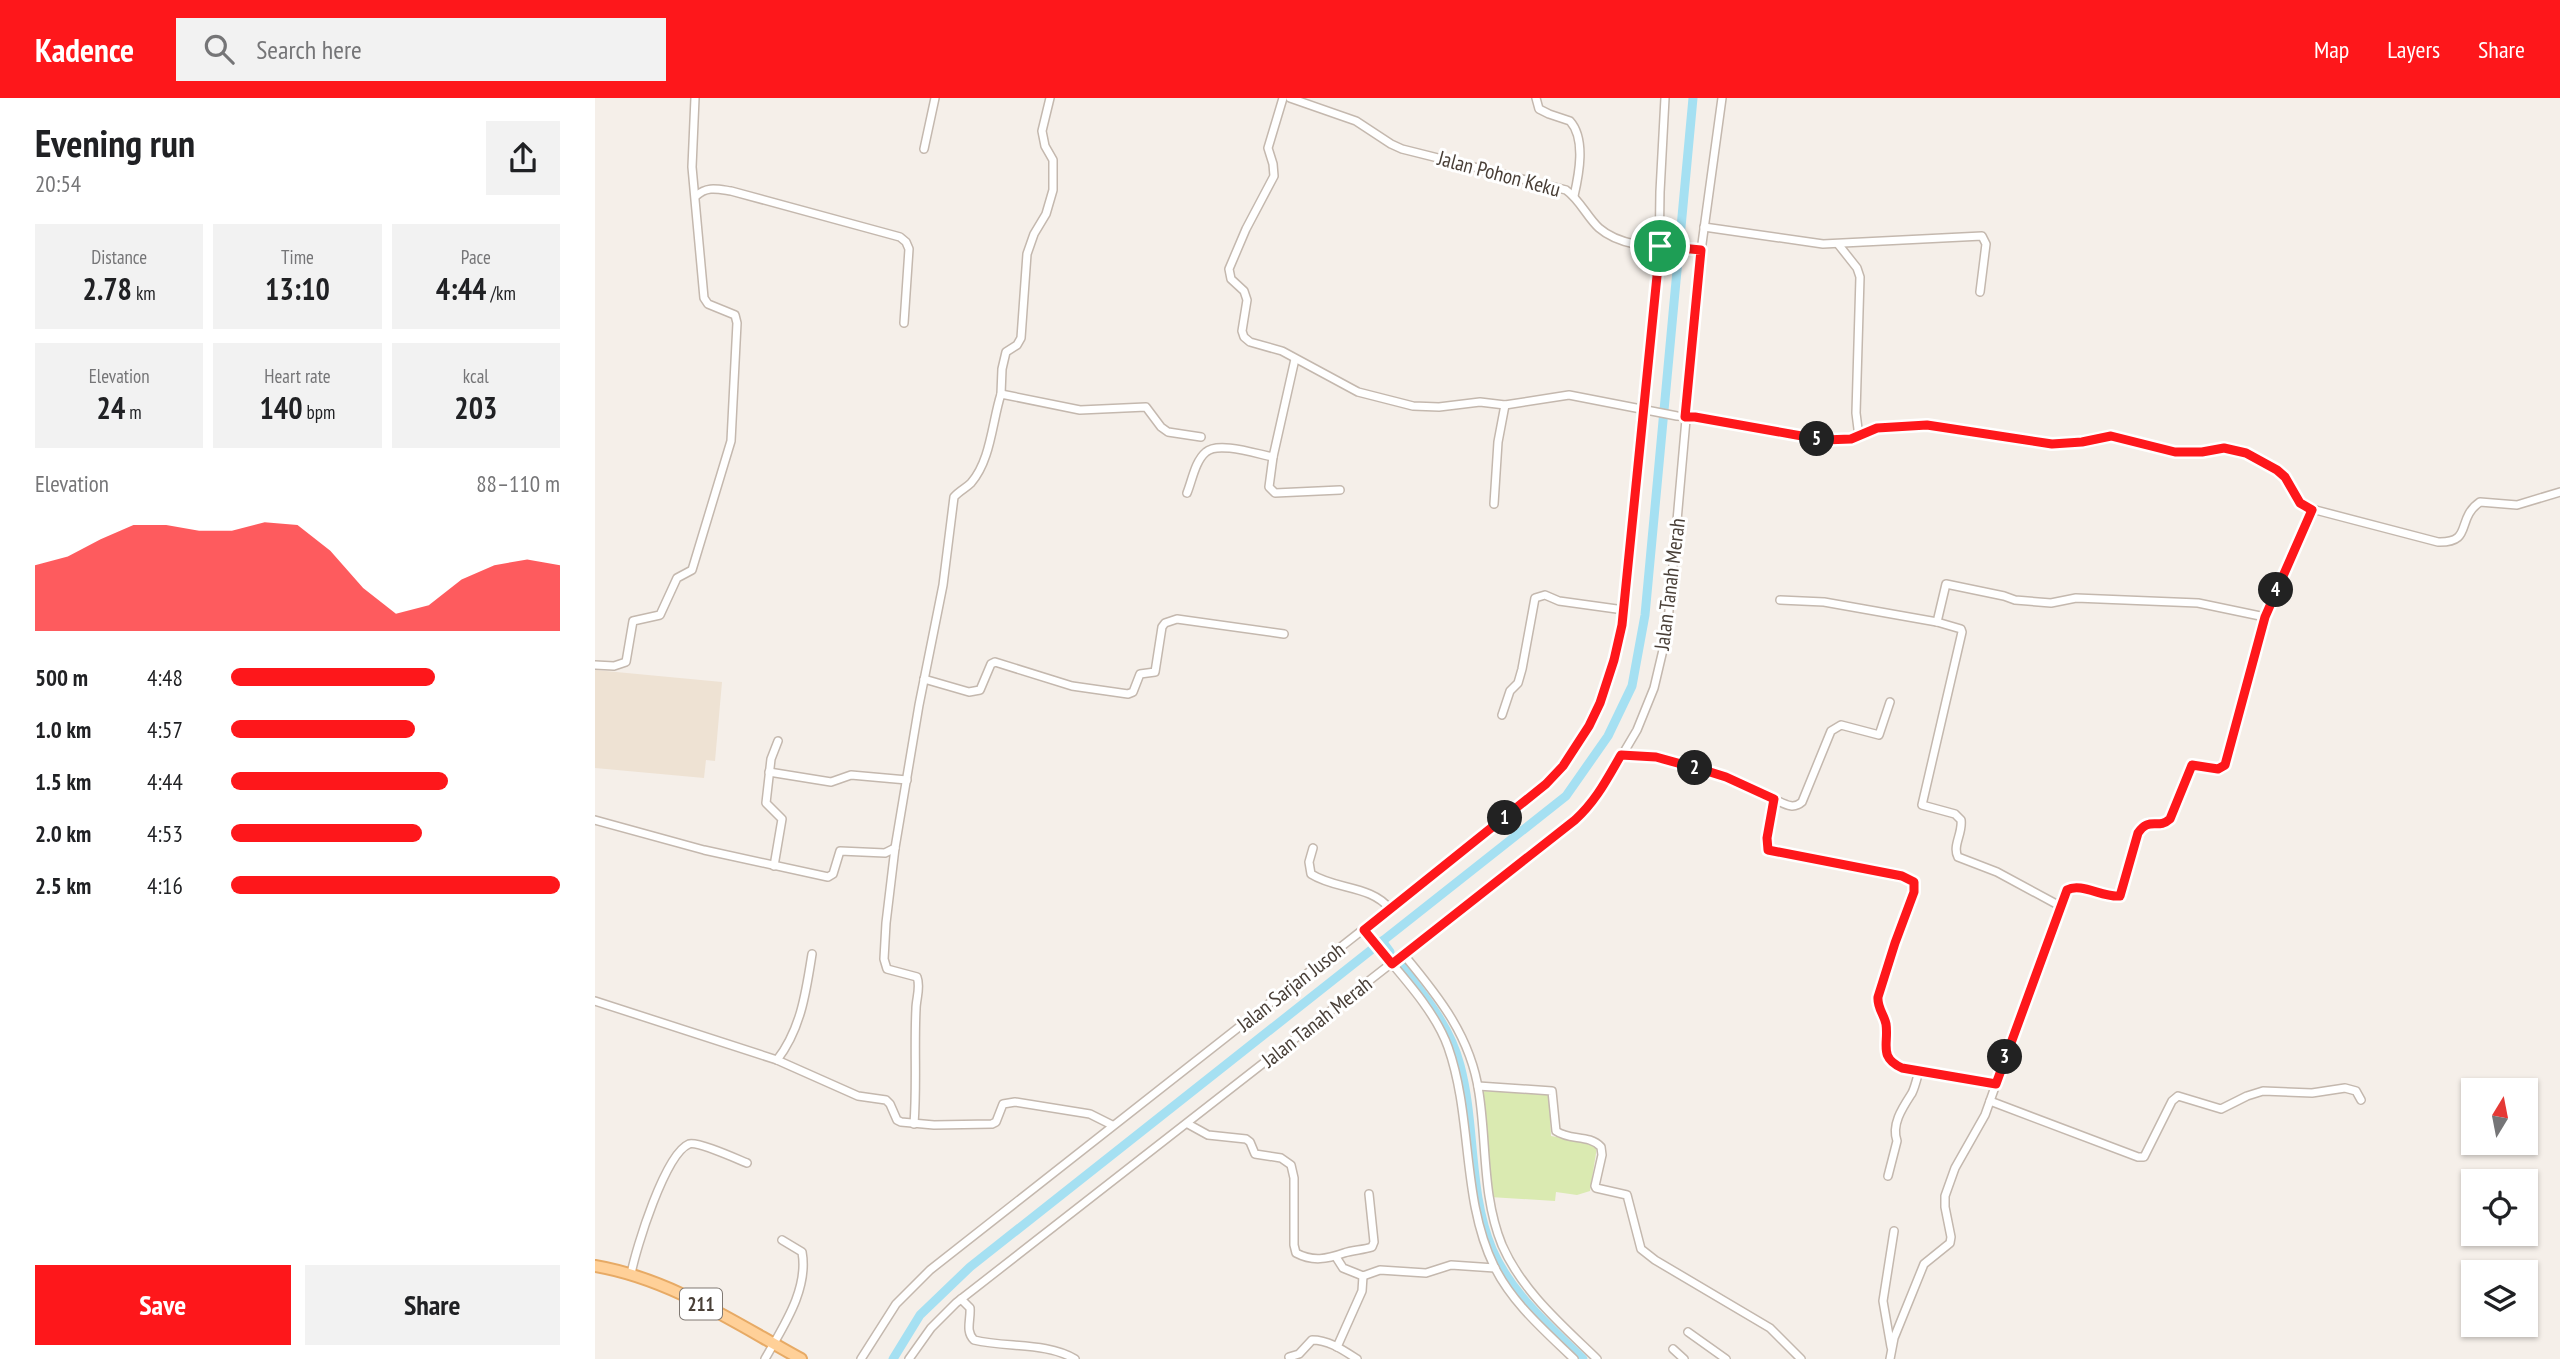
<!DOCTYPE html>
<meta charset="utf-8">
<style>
:root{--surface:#fff;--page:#f2f2f2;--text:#202124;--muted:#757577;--accent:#fe171b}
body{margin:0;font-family:"PT Sans Narrow",sans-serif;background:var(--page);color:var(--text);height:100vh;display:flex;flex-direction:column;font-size:26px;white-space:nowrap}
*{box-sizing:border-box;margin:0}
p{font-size:23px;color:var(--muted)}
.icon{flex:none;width:38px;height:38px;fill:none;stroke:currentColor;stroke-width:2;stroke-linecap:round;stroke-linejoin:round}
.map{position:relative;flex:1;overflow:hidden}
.panel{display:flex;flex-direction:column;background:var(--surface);width:595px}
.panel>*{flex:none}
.needle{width:46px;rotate:10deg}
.tools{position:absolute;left:1866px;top:980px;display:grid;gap:14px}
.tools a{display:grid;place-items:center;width:77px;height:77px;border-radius:0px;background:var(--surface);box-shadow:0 2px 5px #0004;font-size:35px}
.pin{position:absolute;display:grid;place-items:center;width:60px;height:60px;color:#fff;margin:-30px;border:4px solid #fff;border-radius:50%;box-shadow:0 2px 7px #0007}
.km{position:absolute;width:35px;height:35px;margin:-18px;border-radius:50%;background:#222;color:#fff;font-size:19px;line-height:35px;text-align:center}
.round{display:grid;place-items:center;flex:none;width:74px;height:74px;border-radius:0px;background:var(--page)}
.summary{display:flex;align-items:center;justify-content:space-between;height:119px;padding:0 35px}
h1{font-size:38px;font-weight:700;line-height:52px}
.figures{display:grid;grid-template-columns:repeat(3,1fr);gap:10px;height:119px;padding:7px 35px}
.figures div{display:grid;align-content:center;border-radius:0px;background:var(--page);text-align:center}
.figures b{font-size:30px;font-weight:700}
.figures small{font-size:19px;font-weight:400}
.figures p{font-size:19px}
.chart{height:196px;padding:14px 35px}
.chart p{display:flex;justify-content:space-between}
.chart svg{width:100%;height:126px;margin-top:7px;fill:var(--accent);opacity:.7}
.action{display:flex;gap:14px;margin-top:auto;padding:14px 35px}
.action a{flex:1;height:80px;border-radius:0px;background:var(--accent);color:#fff;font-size:28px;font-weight:700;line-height:80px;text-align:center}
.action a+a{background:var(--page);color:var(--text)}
ul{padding:0 35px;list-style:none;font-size:23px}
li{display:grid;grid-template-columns:112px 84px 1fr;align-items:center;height:52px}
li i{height:18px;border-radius:9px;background:var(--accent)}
header{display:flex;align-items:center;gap:42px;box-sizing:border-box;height:98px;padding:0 35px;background:var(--accent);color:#fff}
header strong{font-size:33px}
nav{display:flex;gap:38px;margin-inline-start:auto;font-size:24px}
.search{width:490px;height:63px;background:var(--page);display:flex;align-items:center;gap:18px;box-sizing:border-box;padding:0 24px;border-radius:0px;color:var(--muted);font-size:26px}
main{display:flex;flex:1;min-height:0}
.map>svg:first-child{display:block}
.education{fill:#eee2d3}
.green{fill:#daeab1}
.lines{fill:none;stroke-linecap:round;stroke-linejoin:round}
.canal{stroke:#a5e0f2;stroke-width:9}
.street-casing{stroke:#c4b8ae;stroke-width:10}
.primary-casing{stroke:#e7aa65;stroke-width:14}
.street{stroke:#fff;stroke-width:7}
.primary{stroke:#ffd098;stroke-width:10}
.route-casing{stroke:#fff;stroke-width:14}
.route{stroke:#fe171b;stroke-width:9}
.labels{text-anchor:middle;stroke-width:6;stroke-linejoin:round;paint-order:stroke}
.shield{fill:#fff;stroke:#807973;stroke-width:2}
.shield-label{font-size:19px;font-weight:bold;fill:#493f37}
.street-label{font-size:21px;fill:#493f37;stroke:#fff}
</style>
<header>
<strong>Kadence</strong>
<div class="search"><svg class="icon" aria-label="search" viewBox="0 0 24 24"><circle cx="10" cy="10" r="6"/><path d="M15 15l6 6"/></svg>Search here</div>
<nav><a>Map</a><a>Layers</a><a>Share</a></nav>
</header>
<main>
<section class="panel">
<div class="summary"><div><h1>Evening run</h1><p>20:54</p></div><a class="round"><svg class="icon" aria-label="share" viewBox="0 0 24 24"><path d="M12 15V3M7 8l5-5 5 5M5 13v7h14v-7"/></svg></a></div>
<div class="figures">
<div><p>Distance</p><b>2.78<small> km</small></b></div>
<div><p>Time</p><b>13:10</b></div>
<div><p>Pace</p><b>4:44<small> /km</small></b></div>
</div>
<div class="figures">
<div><p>Elevation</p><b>24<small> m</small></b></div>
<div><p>Heart rate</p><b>140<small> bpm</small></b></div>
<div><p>kcal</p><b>203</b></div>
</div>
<div class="chart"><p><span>Elevation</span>88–110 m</p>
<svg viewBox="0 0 160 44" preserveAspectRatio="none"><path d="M0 44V21L10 18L20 12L30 7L40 7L50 9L60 9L70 6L80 7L90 16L100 29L110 38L120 35L130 26L140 21L150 19L160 21V44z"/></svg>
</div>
<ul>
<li><b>500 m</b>4:48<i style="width:62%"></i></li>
<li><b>1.0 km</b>4:57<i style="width:56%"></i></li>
<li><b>1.5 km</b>4:44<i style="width:66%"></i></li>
<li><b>2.0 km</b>4:53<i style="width:58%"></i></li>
<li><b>2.5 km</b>4:16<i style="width:100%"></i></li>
</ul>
<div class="action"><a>Save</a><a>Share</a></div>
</section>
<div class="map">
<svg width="1965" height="1261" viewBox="0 0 1965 1261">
<rect width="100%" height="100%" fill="#f5efe9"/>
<path class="education" d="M 0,572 L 127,584 L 120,663 L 111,662 L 109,680 L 0,670 Z"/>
<path class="green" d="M 885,993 L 954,996 L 956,1038 L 992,1044 L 1002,1049 L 995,1093 L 982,1097 L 961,1094 L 960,1103 L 895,1099 Z"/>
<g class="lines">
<g class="canal">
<path d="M 787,843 L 795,854"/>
<path d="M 806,867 C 830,899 855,928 865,967 C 881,1027 873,1093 897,1151 C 915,1194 955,1229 988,1261"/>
<path d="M 298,1261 L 325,1217 L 375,1169 L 971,698 L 1013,638 L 1037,588 L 1050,517 L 1098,0"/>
</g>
<defs>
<g id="street">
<path d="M 688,0 L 673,50 L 678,66 L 679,78 L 651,131 L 634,171 L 636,181 L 649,193 L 652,202 L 647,233 L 649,239 L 655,244 L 687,253 L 763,294 L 818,308 L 844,309 L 885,304 L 910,307 L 974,297 L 1082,318 L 1100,319 L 1229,342 L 1256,341 L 1282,330 L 1332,327 L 1457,346 L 1487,344 L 1516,338 L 1580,354 L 1607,354 L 1629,350 L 1651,355 L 1682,371 L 1691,379 L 1705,405 L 1713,410 L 1843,444 C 1879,445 1860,421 1885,404 L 1922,407 L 1965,394"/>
<path d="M 695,0 L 761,23 L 796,46 L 807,51 L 971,92 C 985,102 992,119 1004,130 C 1029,152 1074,149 1106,153"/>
<path d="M 941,0 L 944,11 L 954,16 L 975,23 C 991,41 984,76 979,98"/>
<path d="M 329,51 L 340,0"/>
<path d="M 101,98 C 112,88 122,91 136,93 L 305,139 L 311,144 L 314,151 L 309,225"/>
<path d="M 1109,129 L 1228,146 L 1387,138 L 1391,146 L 1385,194"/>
<path d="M 1243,146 L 1262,170 L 1265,179 L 1261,315 L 1264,339"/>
<path d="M 406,296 L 407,271 L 411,254 L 422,247 L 426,240 L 432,156 L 439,136 L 451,116 L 458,92 L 458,62 L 450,48 L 447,33 L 455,0"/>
<path d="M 678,359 L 674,389 L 680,395 L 745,392"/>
<path d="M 592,395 C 597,383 600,363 611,354 C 623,343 662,356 678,359 L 700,261"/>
<path d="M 899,406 L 903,344 L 910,307"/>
<path d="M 1185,502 L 1229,504 L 1342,524 L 1366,531 L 1367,534 L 1327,707 L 1360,716 L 1366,722 C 1368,735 1357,748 1363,759 L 1402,774 L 1465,808"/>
<path d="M 1342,524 L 1351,486 L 1409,498 L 1420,502 L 1456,505 L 1481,500 L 1603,505 L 1670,519"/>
<path d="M 0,567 L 19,568 L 31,564 L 38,523 L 65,517 L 82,480 L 97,472 L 136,343 L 142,225 L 140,217 L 113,206 L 109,200 L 97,69 L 100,0"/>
<path d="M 329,581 L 374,594 L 385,592 L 396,566 L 400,564 L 477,588 L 533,596 L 538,594 L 545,576 L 560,574 L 567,529 L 570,525 L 582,521 L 689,536"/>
<path d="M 1295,604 L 1284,637 L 1246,627 L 1236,633 L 1207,704 C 1198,712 1190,706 1179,701 L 1172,740 L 1173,752 L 1307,778 L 1319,784 L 1319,794 L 1300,845 L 1283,899 C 1282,909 1286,912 1290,920 C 1298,940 1280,957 1307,970 L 1401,986"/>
<path d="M 907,617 L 915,593 L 923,585 L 927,571 L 940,500 L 950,497 L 964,503 L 1029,512"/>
<path d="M 1026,657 C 1060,658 1096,666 1129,678 C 1146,684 1162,694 1179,701"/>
<path d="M 174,674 L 236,684 L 256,677 L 312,682"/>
<path d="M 0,722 L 109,752 L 233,779 L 238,776 L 245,753 L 290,755 L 300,750"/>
<path d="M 718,750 L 714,764 L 716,776 C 741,792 776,787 795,811"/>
<path d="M 179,768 L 187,721 L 171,705 L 176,661 L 183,643"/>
<path d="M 769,832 C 796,867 838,907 853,949 C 878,1020 866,1100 899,1168 C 917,1205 950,1233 979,1261"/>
<path d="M 809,857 C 844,899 876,939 884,995 C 892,1046 887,1098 907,1147 C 927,1193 967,1227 1002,1261"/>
<path d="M 0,903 L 182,962 L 263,998 L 291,1002 L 295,1006 L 302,1022 L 306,1024 L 339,1027 L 397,1026 L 401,1024 L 408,1006 L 420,1004 L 495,1016 L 517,1027"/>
<path d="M 182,962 C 206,931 211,894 217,856"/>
<path d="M 883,988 L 957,993 L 961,1033 C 975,1043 994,1036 1006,1049 L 1007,1057 L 1000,1088 L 1001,1090 L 1032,1097 L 1046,1151 L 1060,1162 L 1175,1230 L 1206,1261"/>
<path d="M 1395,1003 L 1543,1059 L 1549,1059 L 1577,1003 L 1583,998 L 1626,1011 L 1652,998 L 1668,993 L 1717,995 L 1750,990 L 1761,993 L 1766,1002"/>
<path d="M 319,1026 C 322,987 319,950 321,911 C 321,901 326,889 322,879 L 292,871 L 289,861 L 291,825 L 300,750 L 324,607 L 348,487 L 359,399 C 364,393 371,390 376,385 C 396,362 397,324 406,296 L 485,312 L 551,309 L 566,329 L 573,334 L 606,339"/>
<path d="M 593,1026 L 613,1037 L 651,1041 L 655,1044 L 660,1056 L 686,1060 L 696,1067 L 699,1080 L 699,1147 L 701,1155 C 718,1164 732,1161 749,1155 C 758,1152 768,1152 777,1149 L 779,1144 L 774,1096"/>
<path d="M 1293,1078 L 1302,1043 C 1296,1026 1308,1009 1317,995 C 1320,989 1322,980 1324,973"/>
<path d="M 741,1159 L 748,1170 L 768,1178 L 785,1172 L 831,1175 L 856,1167 L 900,1170"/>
<path d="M 36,1176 C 41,1150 70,1056 94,1046 C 102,1043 142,1061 152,1065"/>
<path d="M 366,1201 L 375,1210 C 376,1222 370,1233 379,1242 C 412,1250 451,1244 480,1261"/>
<path d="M 1093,1234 L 1131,1261"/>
<path d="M 742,1249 L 767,1193 L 768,1178"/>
<path d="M 1296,1249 L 1288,1203 L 1299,1133"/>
<path d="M 1078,1251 L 1089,1261"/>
<path d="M 694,1259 L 704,1256 L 717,1242 C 734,1242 748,1252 762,1261"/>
<path d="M 170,1261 C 187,1230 214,1192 207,1154 L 187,1142"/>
<path d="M 266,1261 L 301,1206 L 335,1172 L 887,738 C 908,721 931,705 951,686 C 995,645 1016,585 1027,527 L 1047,310 L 1064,164 L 1065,94 L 1070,0"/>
<path d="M 314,1261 L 336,1230 L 361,1205 L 980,722 L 994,709 L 1006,693 L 1042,632 L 1059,590 L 1072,535 L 1106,153 L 1127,0"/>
<path d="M 1295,1261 L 1299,1240 L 1329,1166 L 1355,1145 L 1356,1139 L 1350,1109 L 1350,1098 L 1360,1070 L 1390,1017 L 1468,798 L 1476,789 L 1512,798 L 1525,798 L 1543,735 C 1553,718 1563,732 1575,721 L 1597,667 L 1623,671 L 1630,667 L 1666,533 L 1677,499 L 1717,412"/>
</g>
<path id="primary" d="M 0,1168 C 76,1181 140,1225 206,1261"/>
</defs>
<use href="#street" class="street-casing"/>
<use href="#primary" class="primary-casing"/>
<use href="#street" class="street"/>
<use href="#primary" class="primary"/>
</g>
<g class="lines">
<defs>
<path id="route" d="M 1065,148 L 1106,152 L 1090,319 L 1100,319 L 1229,342 L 1256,341 L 1282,330 L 1332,327 L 1457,346 L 1487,344 L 1516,338 L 1580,354 L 1607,354 L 1629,350 L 1651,355 L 1682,372 L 1690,379 L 1705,405 L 1717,412 L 1670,519 L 1630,667 L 1623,671 L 1597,667 L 1575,721 C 1563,732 1554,718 1543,735 L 1525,798 C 1508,800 1486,784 1472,792 L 1401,986 L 1307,970 C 1283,959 1294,946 1291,926 C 1289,916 1282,910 1283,899 L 1300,845 L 1319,794 L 1319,784 L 1307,778 L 1173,752 L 1172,740 L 1179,701 L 1131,679 L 1115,674 L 1061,659 L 1026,657 C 1012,681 1001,703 980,722 L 797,866 L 769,832 L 951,686 L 968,668 L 994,628 L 1005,605 L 1019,562 L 1027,527 Z"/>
</defs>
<use href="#route" class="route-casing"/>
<use href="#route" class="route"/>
</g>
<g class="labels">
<rect class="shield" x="85" y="1190.5" width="42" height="31" rx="5"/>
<g class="shield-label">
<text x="106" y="1213">211</text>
</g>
<g class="street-label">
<text transform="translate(904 76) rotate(15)" y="7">Jalan Pohon Keku</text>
<text transform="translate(1075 486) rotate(-83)" y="7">Jalan Tanah Merah</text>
<text transform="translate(696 889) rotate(-38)" y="7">Jalan Sarjan Jusoh</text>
<text transform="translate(722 924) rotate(-38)" y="7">Jalan Tanah Merah</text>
</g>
</g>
</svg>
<div class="tools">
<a><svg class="needle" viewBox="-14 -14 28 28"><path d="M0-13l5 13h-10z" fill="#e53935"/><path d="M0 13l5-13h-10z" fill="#757577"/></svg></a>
<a><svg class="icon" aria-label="locate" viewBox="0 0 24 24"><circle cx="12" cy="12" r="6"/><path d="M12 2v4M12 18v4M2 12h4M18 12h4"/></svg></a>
<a><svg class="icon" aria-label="layers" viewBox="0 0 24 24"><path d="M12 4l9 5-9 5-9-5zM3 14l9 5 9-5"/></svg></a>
</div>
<div class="pin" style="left:1065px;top:148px;background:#1e9e55"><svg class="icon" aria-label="arrive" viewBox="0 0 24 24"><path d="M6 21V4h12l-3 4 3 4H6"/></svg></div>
<b class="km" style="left:910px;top:720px">1</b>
<b class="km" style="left:1100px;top:670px">2</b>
<b class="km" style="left:1410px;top:959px">3</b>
<b class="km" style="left:1681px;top:492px">4</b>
<b class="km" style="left:1222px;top:341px">5</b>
</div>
</main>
